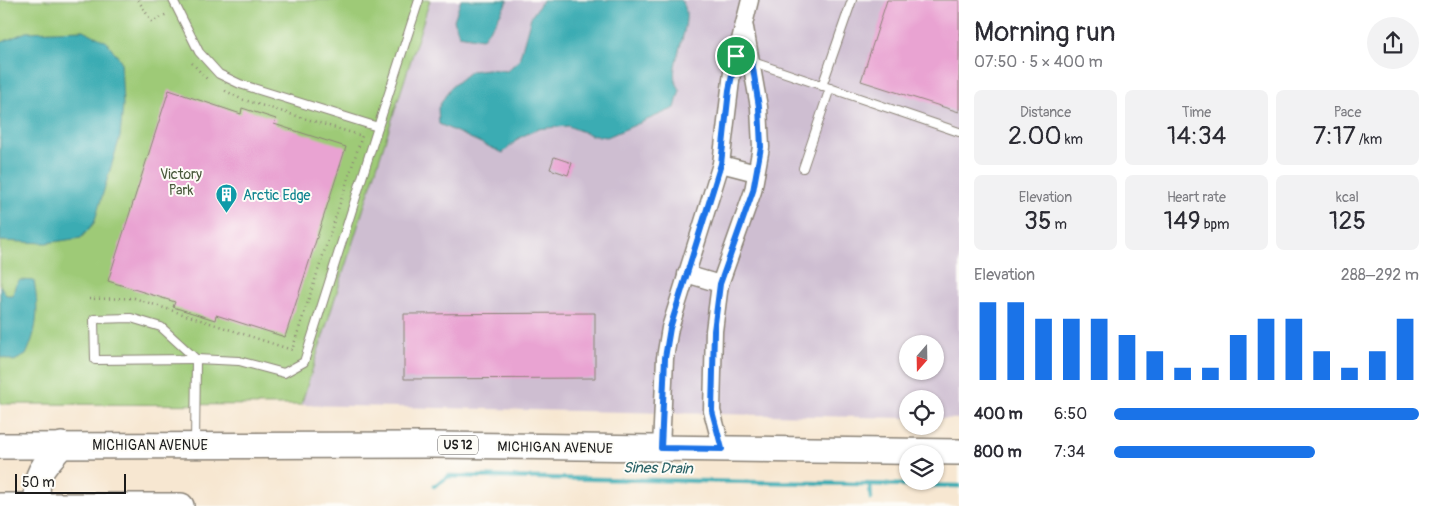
<!DOCTYPE html>
<meta charset="utf-8">
<style>
:root{--surface:#fff;--page:#f2f2f3;--text:#2b2b33;--muted:#7c7c81;--accent:#1a73e8}
body{margin:0;font-family:Pangolin,sans-serif;background:var(--page);color:var(--text);height:100vh;display:flex;flex-direction:column;font-size:19px;white-space:nowrap}
*{box-sizing:border-box;margin:0}
p{font-size:16px;color:var(--muted)}
.icon{flex:none;width:28px;height:28px;fill:none;stroke:currentColor;stroke-width:2;stroke-linecap:round;stroke-linejoin:round}
.map{position:relative;flex:1;overflow:hidden}
.panel{display:flex;flex-direction:column;background:var(--surface);width:475px}
.panel>*{flex:none}
.needle{width:32px;rotate:200deg}
.controls{position:absolute;left:899px;top:335px;display:grid;gap:10px}
.controls a{display:grid;place-items:center;width:45px;height:45px;border-radius:50%;background:var(--surface);box-shadow:0 1px 4px #0004;font-size:25px}
.scale{position:absolute;left:15px;bottom:12px;width:111px;box-sizing:border-box;padding-left:5px;border:2px solid #1c1c1c;border-top:0;font-size:14px;line-height:18px;white-space:nowrap;color:#1c1c1c;-webkit-text-stroke:4px #fdfcf7;paint-order:stroke}
.pin{position:absolute;display:grid;place-items:center;width:42px;height:42px;color:#fff;margin:-21px;border:2px solid #fff;border-radius:50%;box-shadow:0 1px 5px #0007}
.round{display:grid;place-items:center;flex:none;width:52px;height:52px;border-radius:26px;background:var(--page)}
.head{display:flex;align-items:center;justify-content:space-between;height:85px;padding:0 15px}
h1{font-size:28px;font-weight:600;line-height:38px}
.stats{display:grid;grid-template-columns:repeat(3,1fr);gap:8px;height:85px;padding:5px 15px}
.stats div{display:grid;align-content:center;border-radius:8px;background:var(--page);text-align:center}
.stats b{font-size:25px;font-weight:600}
.stats small{font-size:14px;font-weight:400}
.stats p{font-size:14px}
.chart{height:140px;padding:10px 15px}
.chart p{display:flex;justify-content:space-between}
.chart svg{width:100%;height:90px;margin-top:5px;stroke:var(--accent);stroke-width:6}
ul{padding:0 15px;list-style:none;font-size:16px}
li{display:grid;grid-template-columns:80px 60px 1fr;align-items:center;height:38px}
li i{height:12px;border-radius:6px;background:var(--accent)}
main{display:flex;flex:1;min-height:0}
.map>svg:first-child{display:block}
.industrial{fill:#cebed1;fill-rule:evenodd}
.green{fill:#9eca77;stroke:#5d734a}
.water{fill:#3bacb3;stroke:#2c6468}
.lines{fill:none;stroke-linecap:round;stroke-linejoin:round}
.stream{stroke:#3bacb3;stroke-width:4.5}
.building{fill:#e9a3d2}
.lane-casing{stroke:#8a8276;stroke-width:10}
.street-casing{stroke:#8a8276;stroke-width:19}
.primary-casing{stroke:#8a8276;stroke-width:28}
.path{stroke:#8a8276;stroke-width:2.5;stroke-dasharray:1 4;stroke-linecap:butt}
.lane{stroke:#fff;stroke-width:8}
.street{stroke:#fff;stroke-width:16}
.primary{stroke:#fff;stroke-width:25}
.route-casing{stroke:#fff;stroke-width:10}
.route{stroke:#1a73e8;stroke-width:6}
.labels{text-anchor:middle;stroke-width:4;stroke-linejoin:round;paint-order:stroke}
.shield{fill:#fdfcf7;stroke:#605f5e;stroke-width:1}
.shield-label{font-size:12px;font-weight:bold;fill:#1c1c1c}
.park-label{font-size:14px;fill:#4a593c;stroke:#fdfcf7}
.culture-label{font-size:14px;fill:#0d838f;stroke:#fdfcf7;text-anchor:start}
.street-label{font-size:14px;fill:#1c1c1c;stroke:#fdfcf7}
.water-label{font-size:15px;font-style:italic;fill:#2c6468;stroke:#fdfcf7}
</style>
<main>
<div class="map">
<svg width="959" height="506" viewBox="0 0 959 506">
<rect width="100%" height="100%" fill="#fdfcf7"/>
<filter id="ink" filterUnits="userSpaceOnUse"><feTurbulence type="fractalNoise" baseFrequency=".02" numOctaves="2"/><feDisplacementMap in="SourceGraphic" scale="10" xChannelSelector="R" yChannelSelector="G"/><feConvolveMatrix kernelMatrix="1 2 1 2 8 2 1 2 1" color-interpolation-filters="sRGB"/></filter>
<filter id="wash" filterUnits="userSpaceOnUse"><feTurbulence type="fractalNoise" baseFrequency=".0096" numOctaves="4" result="noise"/><feDisplacementMap in="SourceGraphic" scale="20" xChannelSelector="R" yChannelSelector="G"/><feGaussianBlur stdDeviation="1.12" result="paint"/><feColorMatrix in="noise" values="0 0 0 0 0 0 0 0 0 0 0 0 0 0 0 0 0 1.4 0 .05"/><feComposite in="paint" operator="in"/></filter>
<g filter="url(#wash)">
<rect width="100%" height="100%" fill="#f7e7d1"/>
<path class="industrial" d="M 430,0 L 959,0 L 959,419 L 935,418 L 935,399 L 908,399 L 907,418 L 301,405 ZM 908,344 L 935,344 L 935,371 L 908,371 Z"/>
<path class="green" d="M 0,0 L 430,0 L 301,405 L 0,404 Z"/>
<g class="water">
<path d="M 461,0 L 508,0 L 497,20 L 482,39 L 459,35 L 454,20 Z"/>
<path d="M 543,0 L 681,0 C 697,18 670,60 675,80 C 676,83 679,87 680,90 L 675,108 L 607,137 L 591,135 L 568,126 L 537,129 L 519,138 L 503,153 L 439,124 L 438,108 L 450,88 L 471,71 L 488,69 L 507,71 L 519,60 L 531,17 Z"/>
<path d="M 83,30 L 107,42 L 121,61 L 123,105 L 120,137 L 94,223 L 81,238 L 46,243 L 0,241 L 0,43 L 26,32 Z"/>
<path d="M 20,280 L 34,281 C 39,309 38,329 26,355 L 14,361 L 0,357 L 0,285 L 6,295 L 13,295 L 15,286 Z"/>
</g>
<g class="lines">
<g class="stream">
<path d="M 870,485 L 871,499"/>
<path d="M 434,486 L 449,476 L 959,486"/>
</g>
</g>
<g id="blocks">
<g class="building">
<path d="M 887,0 L 959,0 L 959,112 L 861,81 Z"/>
<path d="M 169,90 L 241,114 L 242,108 L 276,119 L 274,124 L 346,147 L 285,337 L 216,315 L 215,320 L 173,307 L 175,302 L 108,281 Z"/>
<path d="M 554,157 L 572,163 L 568,175 L 550,169 Z"/>
<path d="M 595,313 L 595,378 L 404,379 L 404,314 Z"/>
</g>
</g>
</g>
<g filter="url(#ink)">
<use href="#blocks" fill-opacity="0" stroke="#8a8276" stroke-width="1"/>
<g class="lines">
<defs>
<g id="lane">
<path d="M 173,0 L 199,52 L 219,74 L 240,84 L 378,127 L 419,0"/>
<path d="M 750,61 L 959,132"/>
<path d="M 822,86 L 852,0"/>
<path d="M 803,168 L 830,88"/>
<path d="M 131,318 L 161,327 L 196,359 L 95,360 L 94,319 Z"/>
<path d="M 195,443 L 196,359 L 239,361 L 284,373 L 304,362 L 378,127"/>
</g>
<g id="street">
<path d="M 721,164 L 756,173"/>
<path d="M 686,274 L 720,284"/>
<path d="M 661,448 L 665,358 L 670,328 L 721,164 L 732,72 L 750,0"/>
<path d="M 722,449 L 712,411 L 714,331 L 720,284 L 753,191 L 761,147 L 759,107 L 745,28"/>
</g>
<g id="primary">
<path d="M 0,446 L 432,445 L 959,452"/>
<path d="M 38,505 C 35,470 40,472 62,445"/>
<path d="M 0,506 L 181,506"/>
</g>
</defs>
<use href="#lane" class="lane-casing"/>
<use href="#street" class="street-casing"/>
<use href="#primary" class="primary-casing"/>
<g class="path">
<path d="M 138,0 L 152,22 L 167,14"/>
<path d="M 192,63 L 207,79"/>
<path d="M 89,299 L 134,298 L 292,350 L 362,136 L 241,99 L 224,90"/>
</g>
<use href="#lane" class="lane"/>
<use href="#street" class="street"/>
<use href="#primary" class="primary"/>
</g>
</g>
<g class="lines" filter="url(#ink)">
<defs>
<path id="route" d="M 736,56 L 752,62 L 759,107 L 761,147 L 753,191 L 720,284 L 714,331 L 712,411 L 722,449 L 661,448 L 665,358 L 670,328 L 721,164 L 729,90 Z"/>
</defs>
<use href="#route" class="route-casing"/>
<use href="#route" class="route"/>
</g>
<defs>
<symbol id="building-pin" viewBox="-11 -11 22 30"><path d="M0 17L-7.5 6A9.5 9.5 0 1 1 7.5 6Z" fill="#0f9aa8" stroke="#fdfcf7"/><path d="M-4-6H4V6H1V3H-1V6H-4ZM-2.5-4.3h1.7v1.8h-1.7ZM.8-4.3h1.7v1.8H.8ZM-2.5-1h1.7V.8h-1.7ZM.8-1h1.7V.8H.8Z" fill="#fff"/></symbol>
</defs>
<g fill-rule="evenodd">
<use href="#building-pin" x="214" y="182" width="25" height="34"/>
</g>
<g class="labels">
<rect class="shield" x="438" y="435.5" width="40" height="19" rx="4"/>
<g class="shield-label">
<text x="458" y="449">US 12</text>
</g>
<g class="park-label">
<text x="181" y="179">Victory<tspan x="181" dy="16">Park</tspan></text>
</g>
<g class="culture-label">
<text x="243" y="200">Arctic Edge</text>
</g>
<g class="street-label">
<text x="150" y="450">MICHIGAN AVENUE</text>
<text transform="translate(555 447) rotate(1)" y="5">MICHIGAN AVENUE</text>
</g>
<g class="water-label">
<text transform="translate(658 468) rotate(1)" y="5">Sines Drain</text>
</g>
</g>
</svg>
<div class="controls">
<a><svg class="needle" viewBox="-14 -14 28 28"><path d="M0-13l5 13h-10z" fill="#e53935"/><path d="M0 13l5-13h-10z" fill="#7c7c81"/></svg></a>
<a><svg class="icon" aria-label="locate" viewBox="0 0 24 24"><circle cx="12" cy="12" r="6"/><path d="M12 2v4M12 18v4M2 12h4M18 12h4"/></svg></a>
<a><svg class="icon" aria-label="layers" viewBox="0 0 24 24"><path d="M12 4l9 5-9 5-9-5zM3 14l9 5 9-5"/></svg></a>
</div>
<div class="scale">50 m</div>
<div class="pin" style="left:736px;top:56px;background:#1e9e55"><svg class="icon" aria-label="arrive" viewBox="0 0 24 24"><path d="M6 21V4h12l-3 4 3 4H6"/></svg></div>
</div>
<section class="panel">
<div class="head"><div><h1>Morning run</h1><p>07:50 · 5 × 400 m</p></div><a class="round"><svg class="icon" aria-label="share" viewBox="0 0 24 24"><path d="M12 15V3M7 8l5-5 5 5M5 13v7h14v-7"/></svg></a></div>
<div class="stats">
<div><p>Distance</p><b>2.00<small> km</small></b></div>
<div><p>Time</p><b>14:34</b></div>
<div><p>Pace</p><b>7:17<small> /km</small></b></div>
</div>
<div class="stats">
<div><p>Elevation</p><b>35<small> m</small></b></div>
<div><p>Heart rate</p><b>149<small> bpm</small></b></div>
<div><p>kcal</p><b>125</b></div>
</div>
<div class="chart"><p><span>Elevation</span>288–292 m</p>
<svg viewBox="0 0 160 44" preserveAspectRatio="none"><path d="M5 44V6M15 44V6M25 44V14M35 44V14M45 44V14M55 44V22M65 44V30M75 44V38M85 44V38M95 44V22M105 44V14M115 44V14M125 44V30M135 44V38M145 44V30M155 44V14"/></svg>
</div>
<ul>
<li><b>400 m</b>6:50<i style="width:100%"></i></li>
<li><b>800 m</b>7:34<i style="width:66%"></i></li>
</ul>
</section>
</main>
